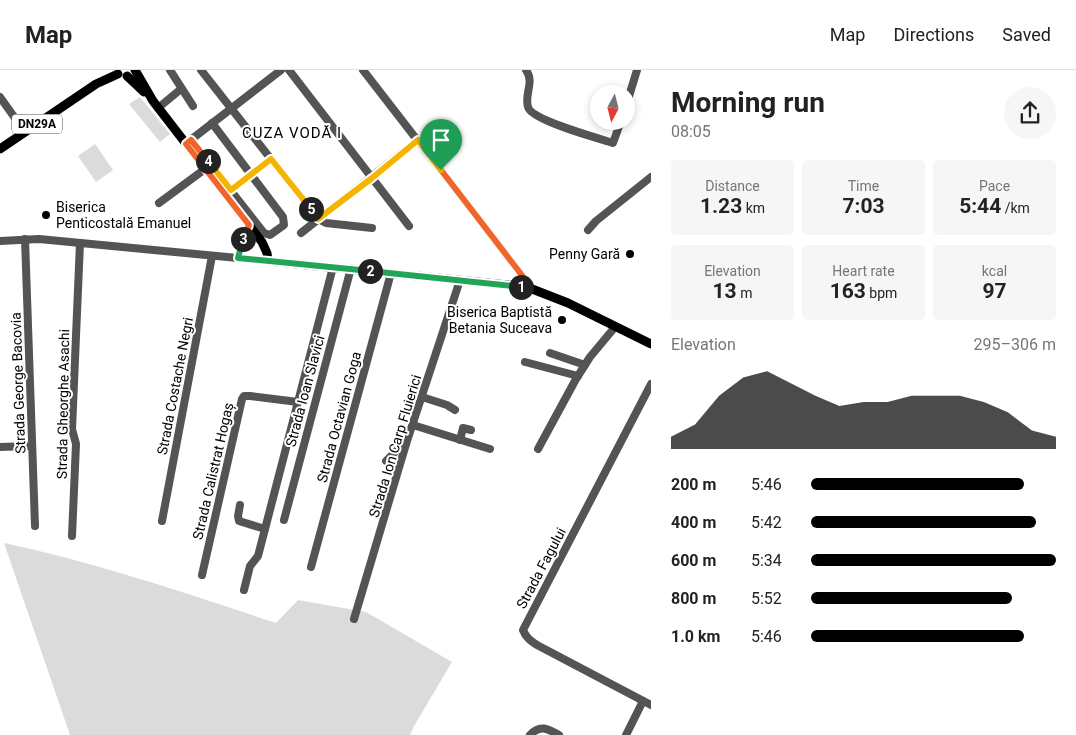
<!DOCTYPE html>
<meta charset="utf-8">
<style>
:root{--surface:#fff;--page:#f6f6f6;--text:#222;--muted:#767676;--line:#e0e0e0;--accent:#000}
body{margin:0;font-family:Roboto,sans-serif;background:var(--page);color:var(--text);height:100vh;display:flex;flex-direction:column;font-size:19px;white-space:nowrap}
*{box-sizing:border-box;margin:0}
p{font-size:16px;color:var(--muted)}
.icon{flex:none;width:28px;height:28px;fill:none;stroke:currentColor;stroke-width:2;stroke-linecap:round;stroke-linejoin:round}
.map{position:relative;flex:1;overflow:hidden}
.side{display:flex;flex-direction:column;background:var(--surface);width:425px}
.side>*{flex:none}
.needle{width:32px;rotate:187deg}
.tools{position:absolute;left:590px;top:15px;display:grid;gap:10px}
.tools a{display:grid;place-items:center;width:45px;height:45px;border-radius:50%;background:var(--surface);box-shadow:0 2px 8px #0003;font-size:25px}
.pin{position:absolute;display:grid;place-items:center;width:42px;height:42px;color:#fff;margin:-51px -21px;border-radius:50% 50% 50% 0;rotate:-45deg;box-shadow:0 0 5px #0007}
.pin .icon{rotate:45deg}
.km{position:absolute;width:25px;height:25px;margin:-12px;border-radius:50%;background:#222;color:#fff;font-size:14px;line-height:25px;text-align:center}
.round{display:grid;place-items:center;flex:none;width:52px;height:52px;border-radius:26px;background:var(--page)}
.summary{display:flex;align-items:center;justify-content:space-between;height:85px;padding:0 20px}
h1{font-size:28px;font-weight:700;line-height:38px}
.figures{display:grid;grid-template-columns:repeat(3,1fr);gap:8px;height:85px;padding:5px 20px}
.figures div{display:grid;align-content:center;border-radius:5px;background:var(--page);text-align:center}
.figures b{font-size:21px;font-weight:700}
.figures small{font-size:14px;font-weight:400}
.figures p{font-size:14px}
.chart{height:140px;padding:10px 20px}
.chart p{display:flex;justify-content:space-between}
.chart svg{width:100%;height:90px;margin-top:5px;fill:var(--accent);opacity:.7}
ul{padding:0 20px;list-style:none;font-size:16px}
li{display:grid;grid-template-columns:80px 60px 1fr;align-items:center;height:38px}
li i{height:12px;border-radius:6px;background:var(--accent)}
header{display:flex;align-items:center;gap:30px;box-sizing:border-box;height:70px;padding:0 25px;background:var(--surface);border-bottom:1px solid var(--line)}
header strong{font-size:24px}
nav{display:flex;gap:28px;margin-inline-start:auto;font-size:18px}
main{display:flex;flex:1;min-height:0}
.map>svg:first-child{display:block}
.green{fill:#dbdbdb}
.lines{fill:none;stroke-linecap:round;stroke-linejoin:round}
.minor{stroke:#545454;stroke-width:8}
.major{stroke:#000;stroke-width:9}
.split-1-casing{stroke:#fff;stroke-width:10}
.split-2-casing{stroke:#fff;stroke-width:10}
.split-3-casing{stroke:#fff;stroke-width:10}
.split-4-casing{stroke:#fff;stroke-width:10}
.split-5-casing{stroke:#fff;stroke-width:10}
.split-6-casing{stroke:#fff;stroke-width:10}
.split-1{stroke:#f0652b;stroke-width:6}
.split-2{stroke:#22a559;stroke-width:6}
.split-3{stroke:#22a559;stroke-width:6}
.split-4{stroke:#f0652b;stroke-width:6}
.split-5{stroke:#f5b400;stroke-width:6}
.split-6{stroke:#f5b400;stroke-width:6}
.poi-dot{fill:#000;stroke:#fff;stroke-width:2}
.labels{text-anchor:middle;stroke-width:4;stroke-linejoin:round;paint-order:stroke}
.shield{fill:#fff;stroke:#4c4c4c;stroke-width:1}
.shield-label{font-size:12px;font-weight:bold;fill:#000}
.poi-label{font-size:14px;fill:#000;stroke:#fff;text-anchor:end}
.street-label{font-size:14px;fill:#000;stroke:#fff}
.neighbourhood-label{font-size:15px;letter-spacing:1px;fill:#000;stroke:#fff}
</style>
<header>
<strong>Map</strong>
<nav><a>Map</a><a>Directions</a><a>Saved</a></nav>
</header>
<main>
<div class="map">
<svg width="651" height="665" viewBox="0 0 651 665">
<rect width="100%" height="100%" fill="#fff"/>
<g class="green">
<path d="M 140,27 L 170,64 L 160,72 L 129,34 Z"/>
<path d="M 95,74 L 113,100 L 96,112 L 78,86 Z"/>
<path d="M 4,473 C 97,493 186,523 276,553 L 298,530 L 366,542 L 452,592 L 414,656 L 410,665 L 70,665 Z"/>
</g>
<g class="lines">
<g class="minor">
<path d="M 170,0 L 193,36"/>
<path d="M 201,0 L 318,149 L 326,153 L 372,158"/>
<path d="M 289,0 L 409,156"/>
<path d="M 363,0 L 524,208 L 527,217"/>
<path d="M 526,0 C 535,12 524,24 528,37 C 531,50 598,68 613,73 L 621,51"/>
<path d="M 0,27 L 25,62"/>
<path d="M 626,36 L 637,0"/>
<path d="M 158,38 L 181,19"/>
<path d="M 191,70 L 264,163 L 270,165 L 284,155 L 283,147 L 212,53"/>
<path d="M 188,72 L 281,0"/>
<path d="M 231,120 L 271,89"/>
<path d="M 159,133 L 205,99"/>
<path d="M 588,160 L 596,151 L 651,107"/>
<path d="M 301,163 L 418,70"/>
<path d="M 25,169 L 35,456"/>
<path d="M 0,171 L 39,169 L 268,191"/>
<path d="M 238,188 L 249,155"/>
<path d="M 550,283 L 585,295"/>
<path d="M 525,292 L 578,306"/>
<path d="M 651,314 L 523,560 C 526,568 531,571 537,575 L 651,635"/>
<path d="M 422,327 L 447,335 L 455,340"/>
<path d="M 413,355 L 490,379"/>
<path d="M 460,370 L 463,358 L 471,360"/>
<path d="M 0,377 L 32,376"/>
<path d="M 538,379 L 576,309 L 590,287 L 615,257"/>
<path d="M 386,391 L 397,380 L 406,374"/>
<path d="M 240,435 L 238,446 L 239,451 L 265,459"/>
<path d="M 284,450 L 351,198"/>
<path d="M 162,451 L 212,186"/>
<path d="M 72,466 L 76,374 L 72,359 L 80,173"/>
<path d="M 311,497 L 391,203"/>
<path d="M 202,505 L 242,329 L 244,326 L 250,326 L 298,332"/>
<path d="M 244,520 L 250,496 L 258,486 L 333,197"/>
<path d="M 354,549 L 406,374 L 460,210"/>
<path d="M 530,665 C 540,654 548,659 559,665"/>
<path d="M 626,665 L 643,631"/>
</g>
<g class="major">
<path d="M 135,0 L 153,31 L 262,172 L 267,183 L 268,191 L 527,217 L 568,233 L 651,274"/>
<path d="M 127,6 L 144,22"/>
<path d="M 0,79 L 96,14 L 118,4"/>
</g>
</g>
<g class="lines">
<defs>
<path id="split-1" d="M 441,100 L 524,208 L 526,217 L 521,217"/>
<path id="split-2" d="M 370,201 L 521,217"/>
<path id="split-3" d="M 243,169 L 238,188 L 370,201"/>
<path id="split-4" d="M 208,91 L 191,70 L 186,74 L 249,155 L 243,169"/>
<path id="split-5" d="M 208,91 L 231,120 L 271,89 L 311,139"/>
<path id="split-6" d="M 311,139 L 318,149 L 372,108 L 418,70 L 441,100"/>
</defs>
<use href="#split-1" class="split-1-casing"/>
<use href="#split-2" class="split-2-casing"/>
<use href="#split-3" class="split-3-casing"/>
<use href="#split-4" class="split-4-casing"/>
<use href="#split-5" class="split-5-casing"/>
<use href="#split-6" class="split-6-casing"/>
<use href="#split-1" class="split-1"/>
<use href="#split-2" class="split-2"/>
<use href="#split-3" class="split-3"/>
<use href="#split-4" class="split-4"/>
<use href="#split-5" class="split-5"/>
<use href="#split-6" class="split-6"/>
</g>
<g class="poi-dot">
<circle cx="46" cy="145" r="5"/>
<circle cx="630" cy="184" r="5"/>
<circle cx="562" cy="250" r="5"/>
</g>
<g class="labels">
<rect class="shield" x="12" y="44.5" width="50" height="19" rx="4"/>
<g class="shield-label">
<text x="37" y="58">DN29A</text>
</g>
<g class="poi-label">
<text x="56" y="142" text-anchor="start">Biserica<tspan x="56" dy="16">Penticostală Emanuel</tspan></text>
<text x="620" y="189">Penny Gară</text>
<text x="552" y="247">Biserica Baptistă<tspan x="552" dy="16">Betania Suceava</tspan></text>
</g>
<g class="street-label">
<text transform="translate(18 313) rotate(-92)" y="5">Strada George Bacovia</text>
<text transform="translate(175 316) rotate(-79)" y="5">Strada Costache Negri</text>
<text transform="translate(305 321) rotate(-75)" y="5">Strada Ioan Slavici</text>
<text transform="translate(63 334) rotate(-89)" y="5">Strada Gheorghe Asachi</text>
<text transform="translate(339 347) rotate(-75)" y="5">Strada Octavian Goga</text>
<text transform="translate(395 376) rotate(-73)" y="5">Strada Ion Carp Fluierici</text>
<text transform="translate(213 401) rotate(-77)" y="5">Strada Calistrat Hogaș</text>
<text transform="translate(541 498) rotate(-62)" y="5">Strada Fagului</text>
</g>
<g class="neighbourhood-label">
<text x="292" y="68">CUZA VODĂ I</text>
</g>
</g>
</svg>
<div class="tools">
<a><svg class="needle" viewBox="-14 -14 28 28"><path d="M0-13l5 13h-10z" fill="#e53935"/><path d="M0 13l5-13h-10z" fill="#767676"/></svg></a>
</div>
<div class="pin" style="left:441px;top:100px;background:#1e9e55"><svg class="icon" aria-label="arrive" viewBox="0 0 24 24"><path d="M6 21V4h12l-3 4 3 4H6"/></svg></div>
<b class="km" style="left:521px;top:217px">1</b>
<b class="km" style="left:370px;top:201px">2</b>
<b class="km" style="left:243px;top:169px">3</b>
<b class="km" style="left:208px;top:91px">4</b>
<b class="km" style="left:311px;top:139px">5</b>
</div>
<section class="side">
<div class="summary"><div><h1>Morning run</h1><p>08:05</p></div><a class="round"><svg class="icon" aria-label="share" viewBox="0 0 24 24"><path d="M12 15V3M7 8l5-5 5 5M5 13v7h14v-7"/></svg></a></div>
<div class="figures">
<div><p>Distance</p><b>1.23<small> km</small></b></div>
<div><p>Time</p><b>7:03</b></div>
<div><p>Pace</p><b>5:44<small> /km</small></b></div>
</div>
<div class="figures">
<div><p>Elevation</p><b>13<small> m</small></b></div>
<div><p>Heart rate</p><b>163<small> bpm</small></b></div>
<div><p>kcal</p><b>97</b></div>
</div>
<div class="chart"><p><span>Elevation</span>295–306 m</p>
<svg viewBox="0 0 160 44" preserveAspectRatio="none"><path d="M0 44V38L10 32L20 18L30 9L40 6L50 12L60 18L70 23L80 21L90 21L100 18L110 18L120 18L130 21L140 26L150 35L160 38V44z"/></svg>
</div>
<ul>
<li><b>200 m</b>5:46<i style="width:87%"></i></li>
<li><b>400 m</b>5:42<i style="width:92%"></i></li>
<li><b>600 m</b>5:34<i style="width:100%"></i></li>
<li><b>800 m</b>5:52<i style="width:82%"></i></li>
<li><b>1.0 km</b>5:46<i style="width:87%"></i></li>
</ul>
</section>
</main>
